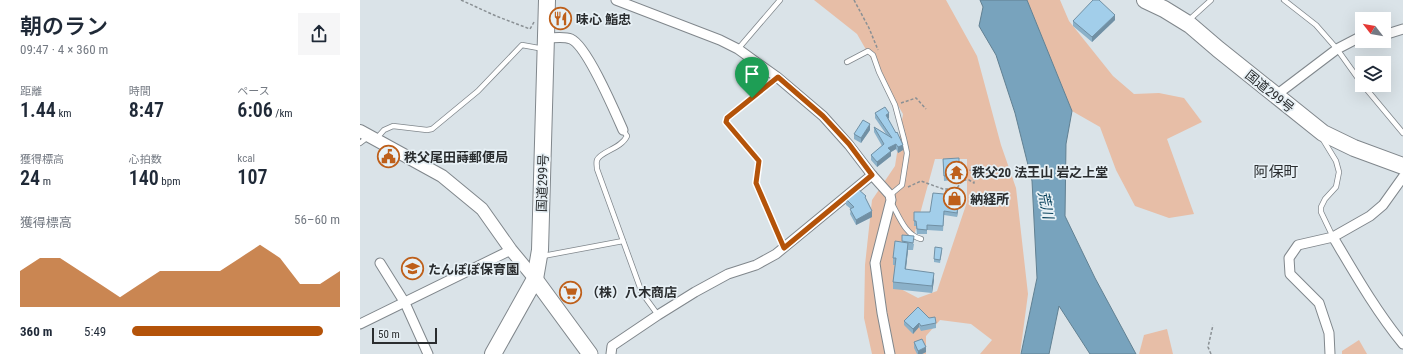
<!DOCTYPE html>
<html lang="ja">
<meta charset="utf-8">
<style>
:root{--surface:#fff;--page:#f6f6f7;--text:#1f2937;--muted:#747a83;--accent:#b45309}
body{margin:0;font-family:"Roboto Condensed","Noto Sans JP",sans-serif;background:var(--page);color:var(--text);height:100vh;display:flex;flex-direction:column;font-size:15px;white-space:nowrap}
*{box-sizing:border-box;margin:0}
p{font-size:13px;color:var(--muted)}
.icon{flex:none;width:22px;height:22px;fill:none;stroke:currentColor;stroke-width:2;stroke-linecap:round;stroke-linejoin:round}
.map{position:relative;flex:1;overflow:hidden}
.panel{display:flex;flex-direction:column;background:var(--surface);width:360px}
.panel>*{flex:none}
.needle{width:26px;rotate:301deg}
.tools{position:absolute;left:995px;top:12px;display:grid;gap:8px}
.tools a{display:grid;place-items:center;width:36px;height:36px;border-radius:0px;background:var(--surface);box-shadow:0 4px 16px #0002;font-size:20px}
.scale{position:absolute;left:12px;bottom:10px;width:65px;box-sizing:border-box;padding-left:4px;border:2px solid #2a2d2f;border-top:0;font-size:11px;line-height:14px;white-space:nowrap;color:#2a2d2f;-webkit-text-stroke:3px #e7f0f5;paint-order:stroke}
.pin{position:absolute;display:grid;place-items:center;width:34px;height:34px;color:#fff;margin:-41px -17px;border-radius:50% 50% 50% 0;rotate:-45deg;box-shadow:0 0 4px #0007}
.pin .icon{rotate:45deg}
.round{display:grid;place-items:center;flex:none;width:42px;height:42px;border-radius:0px;background:var(--page)}
.headline{display:flex;align-items:center;justify-content:space-between;height:68px;padding:0 20px}
h1{font-size:22px;font-weight:600;line-height:30px}
.stats{display:grid;grid-template-columns:repeat(3,1fr);gap:6px;height:68px;padding:4px 20px}
.stats div{display:grid;align-content:center}
.stats b{font-size:20px;font-weight:600}
.stats small{font-size:11px;font-weight:400}
.stats p{font-size:11px}
.chart{height:112px;padding:8px 20px}
.chart p{display:flex;justify-content:space-between}
.chart svg{width:100%;height:72px;margin-top:4px;fill:var(--accent);opacity:.7}
ul{padding:0 20px;list-style:none;font-size:13px}
li{display:grid;grid-template-columns:64px 48px 1fr;align-items:center;height:30px}
li i{height:10px;border-radius:5px;background:var(--accent)}
main{display:flex;flex:1;min-height:0}
.map>svg:first-child{display:block}
.green{fill:#e7bea7;fill-rule:evenodd}
.water{fill:#78a3bd;stroke:#618092}
.lines{fill:none;stroke-linecap:round;stroke-linejoin:round}
.service-casing{stroke:#80878c;stroke-width:6}
.minor-casing{stroke:#80878c;stroke-width:11}
.tertiary-casing{stroke:#80878c;stroke-width:14}
.primary-casing{stroke:#80878c;stroke-width:17}
.trunk-casing{stroke:#80878c;stroke-width:18}
.path{stroke:#8a9094;stroke-width:1.5;stroke-dasharray:3 2;stroke-linecap:butt}
.service{stroke:#fff;stroke-width:4.5}
.minor{stroke:#fff;stroke-width:9}
.tertiary{stroke:#fff;stroke-width:12}
.primary{stroke:#fff;stroke-width:15}
.trunk{stroke:#fff;stroke-width:16}
.wall{fill:#8bb1c9}
.shaded-wall{fill:#7190a4}
.building{fill:#a2ceea;stroke:#7190a4}
.route-casing{stroke:#fff;stroke-width:8}
.route{stroke:#b45309;stroke-width:5}
.labels{text-anchor:middle;stroke-width:3.5;stroke-linejoin:round;paint-order:stroke}
.poi-label{font-size:13px;font-weight:bold;fill:#2a2d2f;stroke:#e7f0f5;text-anchor:start}
.street-label{font-size:13px;fill:#2a2d2f;stroke:#e7f0f5}
.water-label{font-size:14px;font-style:italic;fill:#033e59;stroke:#e7f0f5}
.quarter-label{font-size:15px;fill:#2a2d2f;stroke:#e7f0f5}
</style>
<main>
<section class="panel">
<div class="headline"><div><h1>朝のラン</h1><p>09:47 · 4 × 360 m</p></div><a class="round"><svg class="icon" aria-label="share" viewBox="0 0 24 24"><path d="M12 15V3M7 8l5-5 5 5M5 13v7h14v-7"/></svg></a></div>
<div class="stats">
<div><p>距離</p><b>1.44<small> km</small></b></div>
<div><p>時間</p><b>8:47</b></div>
<div><p>ペース</p><b>6:06<small> /km</small></b></div>
</div>
<div class="stats">
<div><p>獲得標高</p><b>24<small> m</small></b></div>
<div><p>心拍数</p><b>140<small> bpm</small></b></div>
<div><p>kcal</p><b>107</b></div>
</div>
<div class="chart"><p><span>獲得標高</span>56–60 m</p>
<svg viewBox="0 0 160 44" preserveAspectRatio="none"><path d="M0 44V22L10 14L20 14L30 22L40 30L50 38L60 30L70 22L80 22L90 22L100 22L110 14L120 6L130 14L140 30L150 30L160 22V44z"/></svg>
</div>
<ul>
<li><b>360 m</b>5:49<i style="width:92%"></i></li>
</ul>
</section>
<div class="map">
<svg width="1043" height="354" viewBox="0 0 1043 354">
<rect width="100%" height="100%" fill="#dae3e8"/>
<g class="green">
<path d="M 454,0 L 586,0 L 617,56 L 641,145 L 656,188 L 668,294 L 660,354 L 620,354 L 632,340 L 611,324 L 580,320 L 566,336 L 566,354 L 512,354 L 504,318 L 505,265 L 512,200 L 535,166 L 543,114 L 497,34 ZM 575,159 L 607,159 L 607,202 L 577,291 L 558,298 L 539,288 L 543,243 L 552,243 Z"/>
<path d="M 667,0 L 700,0 L 709,21 L 753,76 L 774,94 L 799,93 L 824,98 L 842,122 L 807,139 L 834,214 L 809,218 L 775,206 L 756,170 L 740,127 L 712,111 Z"/>
<path d="M 807,329 L 813,354 L 779,354 L 784,335 Z"/>
<path d="M 999,340 L 1007,354 L 982,354 L 982,351 Z"/>
</g>
<path class="water" d="M 620,0 L 667,0 L 712,111 L 706,144 L 705,216 L 735,278 L 776,354 L 730,354 L 699,306 L 689,354 L 661,354 L 677,278 L 672,181 L 655,113 L 636,55 L 619,26 L 623,7 Z"/>
<g class="lines">
<defs>
<g id="service">
<path d="M 924,0 L 956,25 L 977,49 L 1002,84"/>
<path d="M 829,20 L 851,0"/>
<path d="M 378,49 L 420,0"/>
<path d="M 487,62 L 508,51 L 513,55 L 519,72 L 535,105 L 544,139 L 547,153 L 542,185 L 530,195"/>
<path d="M 417,77 L 367,118 L 366,122 L 399,161 L 396,183 L 424,248"/>
<path d="M 1003,85 L 1043,133"/>
<path d="M 263,130 L 267,136 C 261,149 241,151 237,160 C 236,163 237,166 237,169 L 282,293 L 298,315"/>
<path d="M 962,138 L 976,161 L 979,172 L 976,187 L 965,199 L 961,207 L 961,212 L 973,237"/>
<path d="M 16,139 L 24,130 L 33,126 L 67,130 L 72,129 L 118,91 L 162,45 L 184,49"/>
<path d="M 0,143 L 8,137"/>
<path d="M 531,202 C 539,216 545,235 561,239"/>
<path d="M 183,256 L 263,241"/>
</g>
<g id="minor">
<path d="M 256,0 L 360,40 L 378,49 L 417,77 L 463,116 L 489,145 L 512,175 L 530,195 L 531,200 L 515,263 L 522,313 L 530,354"/>
<path d="M 1024,35 L 1043,29"/>
<path d="M 186,38 C 194,38 204,36 211,39 C 227,46 255,112 263,130"/>
<path d="M 915,96 L 977,49 L 1002,36"/>
<path d="M 973,237 C 995,274 1016,311 1043,344"/>
<path d="M 20,263 L 45,303 L 68,354"/>
<path d="M 0,324 L 151,250"/>
<path d="M 251,354 L 252,346 L 298,315 L 335,292 L 368,274 L 396,265 L 416,254 L 512,175"/>
<path d="M 970,354 L 969,333 L 959,303 L 930,274 L 929,258 L 938,245 L 973,237 L 1010,216 L 1023,205 L 1043,177"/>
</g>
<path id="tertiary" d="M 0,131 L 82,176 L 122,209 L 151,250 L 175,279"/>
<path id="primary" d="M 175,279 L 230,354"/>
<g id="trunk">
<path d="M 785,0 L 804,9 L 830,25 L 858,49 L 963,133 L 994,148 L 1043,166"/>
<path d="M 133,354 L 175,279 L 180,250 L 187,0"/>
</g>
</defs>
<use href="#service" class="service-casing"/>
<use href="#minor" class="minor-casing"/>
<use href="#tertiary" class="tertiary-casing"/>
<use href="#primary" class="primary-casing"/>
<use href="#trunk" class="trunk-casing"/>
<g class="path">
<path d="M 101,0 L 136,16 L 170,29 L 174,22"/>
<path d="M 494,0 L 509,28 L 518,50"/>
<path d="M 541,103 L 556,98 L 566,109"/>
<path d="M 603,180 L 604,171"/>
<path d="M 548,187 L 561,181 L 583,189 L 589,189 L 594,192 L 603,180 L 609,180 L 614,183 L 613,170 L 602,171"/>
<path d="M 851,354 L 848,347 L 853,325"/>
</g>
<use href="#service" class="service"/>
<use href="#minor" class="minor"/>
<use href="#tertiary" class="tertiary"/>
<use href="#primary" class="primary"/>
<use href="#trunk" class="trunk"/>
</g>
<g class="wall">
<path d="M 755,20 L 732,42 L 713,26 L 713,21 Z"/>
<path d="M 515,113 L 529,118 L 528,119 L 543,150 L 538,153 L 536,149 L 531,152 L 531,156 L 517,167 L 511,160 L 511,155 L 522,146 L 514,132 L 514,127 L 526,134 L 515,118 Z"/>
<path d="M 510,130 L 501,143 L 494,139 L 494,134 Z"/>
<path d="M 583,159 L 599,163 L 602,169 L 602,175 L 600,175 L 600,179 L 584,181 Z"/>
<path d="M 600,197 L 597,217 L 584,215 L 583,231 L 567,230 L 567,234 L 557,234 L 556,226 L 554,226 L 554,212 L 570,212 Z"/>
<path d="M 486,199 L 506,199 L 512,217 L 496,225 L 490,214 L 491,209 L 486,205 Z"/>
<path d="M 542,235 L 554,244 L 553,250 L 548,250 L 546,269 L 574,280 L 572,293 L 533,289 L 533,282 L 535,265 L 533,265 L 533,258 L 542,242 Z"/>
<path d="M 582,251 L 580,263 L 574,262 L 574,259 Z"/>
<path d="M 569,318 L 576,323 L 576,328 L 561,331 L 559,327 L 553,334 L 544,325 L 544,321 Z"/>
<path d="M 554,342 L 566,352 L 562,354 L 557,354 L 554,348 Z"/>
</g>
<g class="shaded-wall">
<path d="M 755,15 L 755,20 L 732,42 L 732,37 Z"/>
<path d="M 529,113 L 529,118 L 526,120 L 526,115 Z"/>
<path d="M 510,124 L 510,130 L 501,143 L 501,138 Z"/>
<path d="M 536,144 L 536,149 L 531,152 L 531,156 L 517,167 L 517,162 L 528,148 Z"/>
<path d="M 543,145 L 543,150 L 538,153 L 538,147 Z"/>
<path d="M 600,192 L 600,197 L 597,217 L 597,213 Z"/>
<path d="M 512,211 L 512,217 L 496,225 L 496,220 Z"/>
<path d="M 548,243 L 548,250 L 545,276 L 545,269 Z"/>
<path d="M 574,273 L 574,280 L 572,293 L 572,286 Z"/>
<path d="M 559,323 L 559,327 L 553,334 L 553,329 Z"/>
<path d="M 566,347 L 566,352 L 562,354 L 558,354 L 558,351 Z"/>
</g>
<g class="building">
<path d="M 733,0 L 739,0 L 755,15 L 732,37 L 713,21 Z"/>
<path d="M 525,107 L 529,113 L 526,115 L 536,133 L 537,132 L 543,145 L 538,147 L 536,144 L 528,148 L 531,151 L 517,162 L 511,155 L 524,144 L 514,127 L 532,138 L 515,113 Z"/>
<path d="M 503,120 L 510,124 L 501,138 L 494,134 Z"/>
<path d="M 599,158 L 599,163 L 602,162 L 602,169 L 600,170 L 600,174 L 584,176 L 583,159 Z"/>
<path d="M 498,189 L 506,196 L 505,197 L 512,211 L 496,220 L 490,209 L 494,207 L 486,199 Z"/>
<path d="M 586,190 L 600,192 L 597,213 L 584,211 L 583,226 L 567,225 L 567,230 L 557,229 L 556,221 L 554,221 L 554,212 L 570,212 L 573,193 L 584,194 L 585,194 Z"/>
<path d="M 542,235 L 554,236 L 553,243 L 542,241 Z"/>
<path d="M 535,241 L 548,243 L 545,269 L 574,273 L 572,286 L 533,282 L 536,258 L 533,258 Z"/>
<path d="M 575,247 L 582,248 L 580,260 L 574,259 Z"/>
<path d="M 558,307 L 569,318 L 575,317 L 576,323 L 561,326 L 559,323 L 553,329 L 544,321 Z"/>
<path d="M 562,339 L 566,347 L 558,351 L 554,342 Z"/>
</g>
<g class="lines">
<defs>
<path id="route" d="M 418,77 L 463,116 L 489,144 L 512,175 L 424,248 L 396,183 L 399,161 L 366,122 L 367,118 Z"/>
</defs>
<use href="#route" class="route-casing"/>
<use href="#route" class="route"/>
</g>
<defs>
<symbol id="restaurant-ring" viewBox="-11 -11 22 22"><circle r="9.5" fill="#e7f0f5" stroke="#be5f1a" stroke-width="1.5"/><path d="M-5-6h1v4h1v-4h1v4h1v-4h1v5L-1.5 .5V6h-2V.5L-5-1ZM5-6V6H3V1.5H1.5Q1.5-4 5-6Z" fill="#be5f1a"/></symbol>
<symbol id="civic-ring" viewBox="-11 -11 22 22"><circle r="9.5" fill="#e7f0f5" stroke="#be5f1a" stroke-width="1.5"/><path d="M-.6-6.5H3V-4.5H.6V-3L4-1V1h2V6H-6V1h2V-1L-.6-3ZM-1.2 2.5V6h2.4V2.5Z" fill="#be5f1a"/></symbol>
<symbol id="temple-ring" viewBox="-11 -11 22 22"><circle r="9.5" fill="#e7f0f5" stroke="#be5f1a" stroke-width="1.5"/><path d="M0-6L5-2H3V0L6.5 2.5H4V6H1.5V3h-3V6H-4V2.5H-6.5L-3 0V-2H-5Z" fill="#be5f1a"/></symbol>
<symbol id="shop-ring" viewBox="-11 -11 22 22"><circle r="9.5" fill="#e7f0f5" stroke="#be5f1a" stroke-width="1.5"/><path d="M-5-2.5h2.3a2.7 3.5 0 0 1 5.4 0H5L5.5 6h-11ZM-1.5-2.5h3a1.5 2.3 0 0 0-3 0Z" fill="#be5f1a"/></symbol>
<symbol id="school-ring" viewBox="-11 -11 22 22"><circle r="9.5" fill="#e7f0f5" stroke="#be5f1a" stroke-width="1.5"/><path d="M0-5L7-2L0 1L-7-2ZM-4 1L0 2.5L4 1V4Q0 6-4 4Z" fill="#be5f1a"/></symbol>
<symbol id="supermarket-ring" viewBox="-11 -11 22 22"><circle r="9.5" fill="#e7f0f5" stroke="#be5f1a" stroke-width="1.5"/><path d="M-6-5.5h2.5l.6 2H6L4.5 2H-2.5L-4.4-4H-6ZM-1.5 3.2a1.3 1.3 0 1 0 .1 0ZM3 3.2a1.3 1.3 0 1 0 .1 0Z" fill="#be5f1a"/></symbol>
</defs>
<g fill-rule="evenodd">
<use href="#restaurant-ring" x="188" y="6" width="25" height="25"/>
<use href="#civic-ring" x="16" y="144" width="25" height="25"/>
<use href="#temple-ring" x="584" y="160" width="25" height="25"/>
<use href="#shop-ring" x="582" y="186" width="25" height="25"/>
<use href="#school-ring" x="40" y="256" width="25" height="25"/>
<use href="#supermarket-ring" x="198" y="280" width="25" height="25"/>
</g>
<g class="labels">
<g class="poi-label">
<text x="216" y="24">味心 鮨忠</text>
<text x="44" y="162">秩父尾田蒔郵便局</text>
<text x="612" y="177">秩父20 法王山 岩之上堂</text>
<text x="610" y="204">納経所</text>
<text x="68" y="274">たんぽぽ保育園</text>
<text x="226" y="297">（株）八木商店</text>
</g>
<g class="street-label">
<text transform="translate(910 91) rotate(39)" y="5">国道299号</text>
<text transform="translate(182 183) rotate(-88)" y="5">国道299号</text>
</g>
<g class="water-label">
<text transform="translate(686 205) rotate(78)" y="5">荒川</text>
</g>
<g class="quarter-label">
<text x="916" y="177">阿保町</text>
</g>
</g>
</svg>
<div class="tools">
<a><svg class="needle" viewBox="-14 -14 28 28"><path d="M0-13l5 13h-10z" fill="#e53935"/><path d="M0 13l5-13h-10z" fill="#747a83"/></svg></a>
<a><svg class="icon" aria-label="layers" viewBox="0 0 24 24"><path d="M12 4l9 5-9 5-9-5zM3 14l9 5 9-5"/></svg></a>
</div>
<div class="scale">50 m</div>
<div class="pin" style="left:392px;top:98px;background:#1e9e55"><svg class="icon" aria-label="arrive" viewBox="0 0 24 24"><path d="M6 21V4h12l-3 4 3 4H6"/></svg></div>
</div>
</main>
